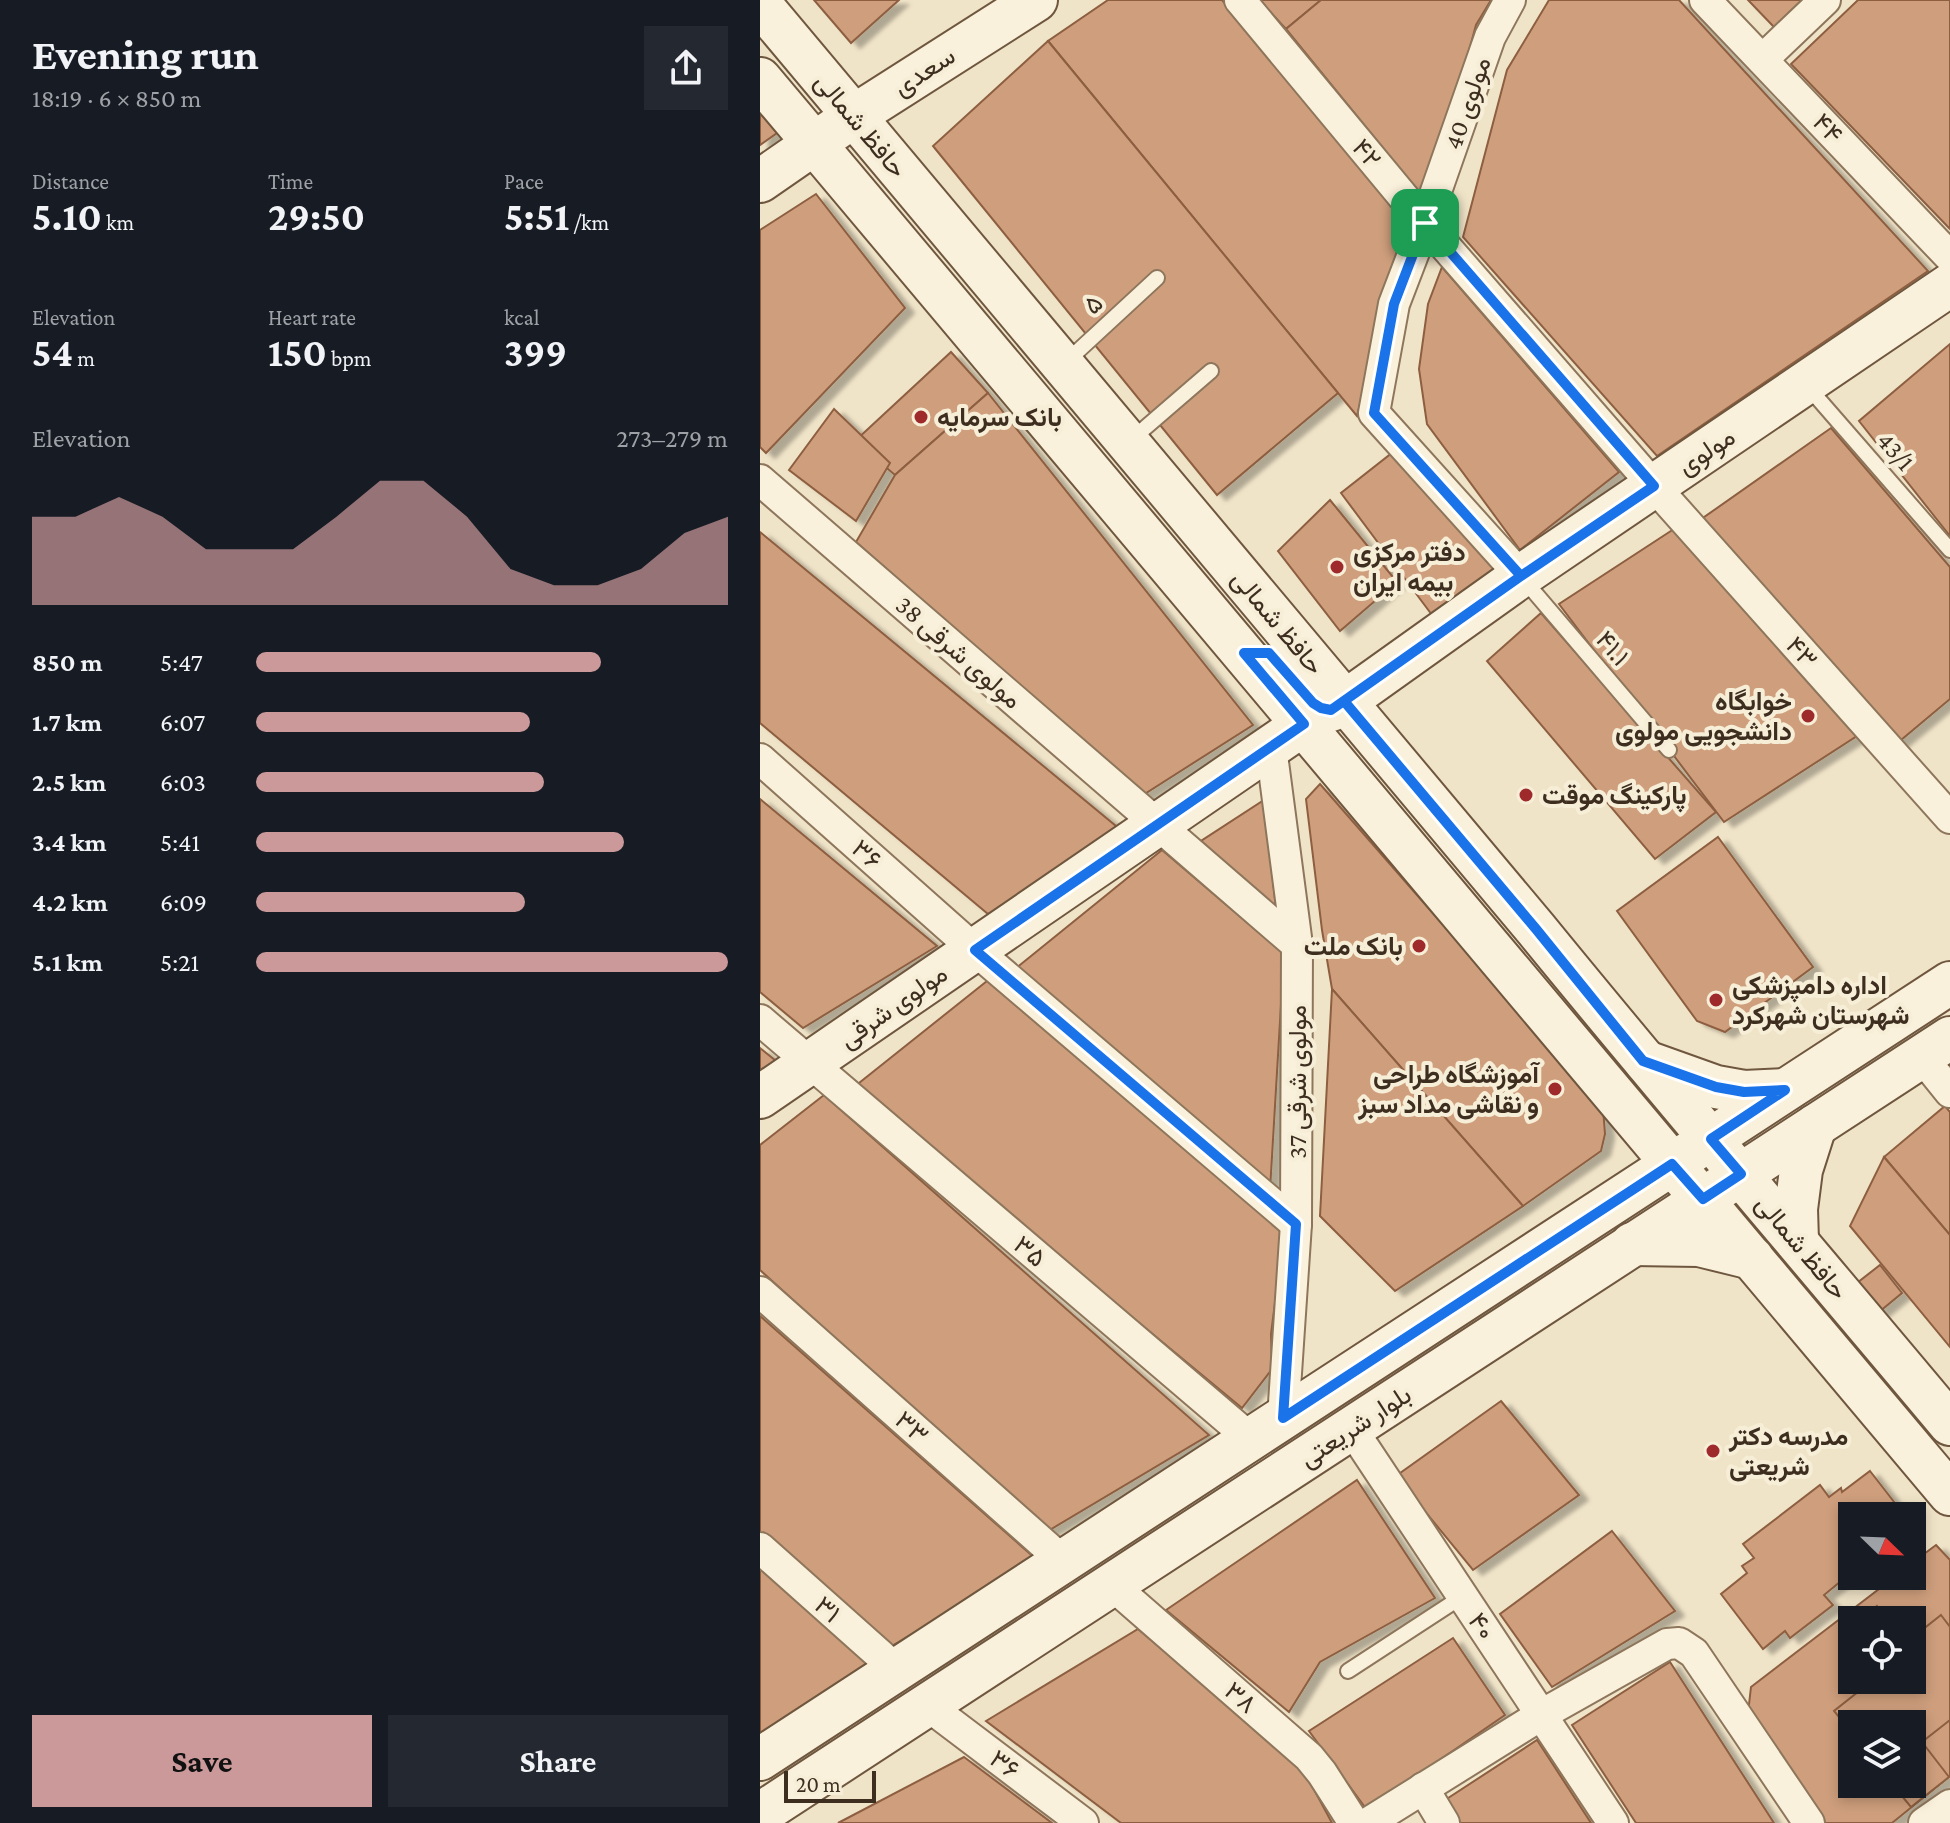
<!DOCTYPE html>
<meta charset="utf-8">
<style>
:root{--surface:#171b24;--page:#242831;--text:#f1f3f6;--muted:#9ea1a6;--accent:#cc999b}
body{margin:0;font-family:"Crimson Pro",Vazirmatn,serif;background:var(--page);color:var(--text);height:100vh;display:flex;flex-direction:column;font-size:30px;white-space:nowrap}
*{box-sizing:border-box;margin:0}
p{font-size:26px;color:var(--muted)}
.icon{flex:none;width:44px;height:44px;fill:none;stroke:currentColor;stroke-width:2;stroke-linecap:round;stroke-linejoin:round}
.map{position:relative;flex:1;overflow:hidden}
.drawer{display:flex;flex-direction:column;background:var(--surface);width:760px}
.drawer>*{flex:none}
.needle{width:52px;rotate:113deg}
.fabs{position:absolute;left:1078px;top:1502px;display:grid;gap:16px}
.fabs a{display:grid;place-items:center;width:88px;height:88px;border-radius:0px;background:var(--surface);box-shadow:0 4px 12px #0003;font-size:40px}
.scale{position:absolute;left:24px;bottom:20px;width:92px;box-sizing:border-box;padding-left:8px;border:4px solid #3d2e20;border-top:0;font-size:22px;line-height:28px;white-space:nowrap;color:#3d2e20;-webkit-text-stroke:6px #f7eed8;paint-order:stroke}
.pin{position:absolute;display:grid;place-items:center;width:68px;height:68px;color:#fff;margin:-34px;border-radius:16px;box-shadow:0 4px 12px #0006}
.round{display:grid;place-items:center;flex:none;width:84px;height:84px;border-radius:0px;background:var(--page)}
.overview{display:flex;align-items:center;justify-content:space-between;height:136px;padding:0 32px}
h1{font-size:44px;font-weight:700;line-height:60px}
.stats{display:grid;grid-template-columns:repeat(3,1fr);gap:12px;height:136px;padding:8px 32px}
.stats div{display:grid;align-content:center}
.stats b{font-size:40px;font-weight:700}
.stats small{font-size:22px;font-weight:400}
.stats p{font-size:22px}
.chart{height:224px;padding:16px 32px}
.chart p{display:flex;justify-content:space-between}
.chart svg{width:100%;height:144px;margin-top:8px;fill:var(--accent);opacity:.7}
.button{display:flex;gap:16px;margin-top:auto;padding:16px 32px}
.button a{flex:1;height:92px;border-radius:0px;background:var(--accent);color:#111;font-size:32px;font-weight:700;line-height:92px;text-align:center}
.button a+a{background:var(--page);color:var(--text)}
ul{padding:0 32px;list-style:none;font-size:26px}
li{display:grid;grid-template-columns:128px 96px 1fr;align-items:center;height:60px}
li i{height:20px;border-radius:10px;background:var(--accent)}
main{display:flex;flex:1;min-height:0}
.map>svg:first-child{display:block}
.building{fill:#cf9f7d;stroke:#8d5f41;stroke-width:2;fill-rule:evenodd;filter:url(#shadow)}
.lines{fill:none;stroke-linecap:round;stroke-linejoin:round}
.service-casing{stroke:#8d765c;stroke-width:18}
.minor-casing{stroke:#8d765c;stroke-width:34}
.secondary-casing{stroke:#6f573f;stroke-width:46}
.service{stroke:#faf1dc;stroke-width:14}
.minor{stroke:#faf1dc;stroke-width:30}
.secondary{stroke:#faf1dc;stroke-width:42}
.route-casing{stroke:#fff;stroke-width:16}
.route{stroke:#1a73e8;stroke-width:10}
.poi-dot{fill:#9e2a2b;stroke:#f7eed8;stroke-width:3}
.labels{text-anchor:middle;stroke-width:8;stroke-linejoin:round;paint-order:stroke}
.street-label{font-size:26px;fill:#3d2e20;stroke:#f7eed8}
.poi-label{font-size:26px;font-weight:bold;fill:#3d2e20;stroke:#f7eed8;text-anchor:start}
</style>
<main>
<section class="drawer">
<div class="overview"><div><h1>Evening run</h1><p>18:19 · 6 × 850 m</p></div><a class="round"><svg class="icon" aria-label="share" viewBox="0 0 24 24"><path d="M12 15V3M7 8l5-5 5 5M5 13v7h14v-7"/></svg></a></div>
<div class="stats">
<div><p>Distance</p><b>5.10<small> km</small></b></div>
<div><p>Time</p><b>29:50</b></div>
<div><p>Pace</p><b>5:51<small> /km</small></b></div>
</div>
<div class="stats">
<div><p>Elevation</p><b>54<small> m</small></b></div>
<div><p>Heart rate</p><b>150<small> bpm</small></b></div>
<div><p>kcal</p><b>399</b></div>
</div>
<div class="chart"><p><span>Elevation</span>273–279 m</p>
<svg viewBox="0 0 160 44" preserveAspectRatio="none"><path d="M0 44V17L10 17L20 11L30 17L40 27L50 27L60 27L70 17L80 6L90 6L100 17L110 33L120 38L130 38L140 33L150 22L160 17V44z"/></svg>
</div>
<ul>
<li><b>850 m</b>5:47<i style="width:73%"></i></li>
<li><b>1.7 km</b>6:07<i style="width:58%"></i></li>
<li><b>2.5 km</b>6:03<i style="width:61%"></i></li>
<li><b>3.4 km</b>5:41<i style="width:78%"></i></li>
<li><b>4.2 km</b>6:09<i style="width:57%"></i></li>
<li><b>5.1 km</b>5:21<i style="width:100%"></i></li>
</ul>
<div class="button"><a>Save</a><a>Share</a></div>
</section>
<div class="map">
<svg width="1190" height="1823" viewBox="0 0 1190 1823">
<defs>
<filter id="shadow"><feDropShadow dx="9" dy="5" stdDeviation="2" flood-color="#0004"/></filter>
</defs>
<rect width="100%" height="100%" fill="#f0e4c8"/>
<g class="building">
<path d="M 54,0 L 139,0 L 91,43 Z"/>
<path d="M 348,0 L 462,0 L 647,215 L 597,416 L 288,41 Z"/>
<path d="M 499,0 L 561,0 L 526,29 Z"/>
<path d="M 561,0 L 731,0 L 716,25 L 698,92 L 661,195 L 526,29 Z"/>
<path d="M 789,0 L 919,0 L 1168,271 L 897,456 L 703,237 L 747,70 Z"/>
<path d="M 988,0 L 1042,0 L 1014,27 Z"/>
<path d="M 1098,0 L 1190,0 L 1190,229 L 1031,64 Z"/>
<path d="M 288,41 L 578,393 L 457,495 L 173,146 Z"/>
<path d="M 0,113 L 17,133 L 0,145 Z"/>
<path d="M 56,194 L 145,308 L 6,453 L 0,447 L 0,230 Z"/>
<path d="M 682,267 L 859,472 L 760,550 L 667,424 L 659,369 L 668,304 Z"/>
<path d="M 1190,344 L 1190,536 L 1099,421 Z"/>
<path d="M 191,352 L 228,393 L 135,475 L 95,441 Z"/>
<path d="M 228,393 L 493,725 L 383,795 L 96,542 L 135,475 Z"/>
<path d="M 74,409 L 130,463 L 96,521 L 29,470 Z"/>
<path d="M 1071,428 L 1190,567 L 1190,699 L 1135,745 L 940,520 Z"/>
<path d="M 637,449 L 741,570 L 672,615 L 581,493 Z"/>
<path d="M 570,500 L 637,582 L 580,631 L 518,551 Z"/>
<path d="M 917,527 L 1100,734 L 964,822 L 799,604 Z"/>
<path d="M 0,532 L 362,831 L 228,914 L 0,723 Z"/>
<path d="M 781,613 L 956,812 L 895,859 L 727,661 Z"/>
<path d="M 560,784 L 843,1108 L 845,1134 L 841,1151 L 763,1206 L 572,989 L 562,930 L 546,799 Z"/>
<path d="M 0,799 L 177,946 L 43,1028 L 0,992 Z"/>
<path d="M 504,800 L 516,908 L 441,841 Z"/>
<path d="M 958,837 L 1053,967 L 965,1032 L 937,1021 L 857,911 Z"/>
<path d="M 402,850 L 524,954 L 510,1190 L 255,969 Z"/>
<path d="M 227,981 L 524,1232 L 511,1334 L 512,1369 L 482,1408 L 94,1087 Z"/>
<path d="M 572,989 L 763,1206 L 635,1291 L 560,1216 Z"/>
<path d="M 0,1048 L 16,1061 L 0,1071 Z"/>
<path d="M 64,1095 L 449,1435 L 288,1531 L 0,1270 L 0,1145 Z"/>
<path d="M 1185,1106 L 1190,1112 L 1190,1235 L 1124,1157 Z"/>
<path d="M 1124,1157 L 1190,1235 L 1190,1347 L 1090,1226 Z"/>
<path d="M 1120,1265 L 1142,1293 L 1119,1312 L 1097,1283 Z"/>
<path d="M 0,1316 L 277,1560 L 115,1656 L 0,1551 Z"/>
<path d="M 741,1401 L 819,1495 L 713,1570 L 636,1476 Z"/>
<path d="M 1110,1471 L 1145,1516 L 1092,1516 L 1092,1572 L 1064,1595 L 1073,1605 L 1030,1638 L 1025,1631 L 1003,1649 L 961,1594 L 987,1573 L 982,1566 L 994,1558 L 983,1544 L 1060,1485 L 1069,1497 L 1081,1488 L 1082,1492 Z"/>
<path d="M 597,1480 L 675,1598 L 560,1662 L 529,1712 L 406,1610 Z"/>
<path d="M 852,1531 L 915,1611 L 792,1687 L 740,1614 Z"/>
<path d="M 1176,1545 L 1190,1560 L 1190,1776 L 1132,1823 L 1061,1823 L 987,1722 L 991,1687 L 1136,1576 L 1152,1576 L 1152,1563 ZM 1092,1620 L 1152,1620 L 1152,1680 L 1092,1680 ZM 1092,1724 L 1152,1724 L 1152,1784 L 1092,1784 Z"/>
<path d="M 0,1563 L 120,1669 L 0,1740 Z"/>
<path d="M 1117,1606 L 1128,1620 L 1099,1620 Z"/>
<path d="M 1181,1615 L 1190,1627 L 1190,1720 L 1162,1742 L 1189,1777 L 1151,1807 L 1132,1784 L 1152,1784 L 1152,1724 L 1092,1724 L 1092,1733 L 1074,1711 L 1113,1680 L 1152,1680 L 1152,1638 Z"/>
<path d="M 378,1629 L 542,1767 L 572,1823 L 361,1823 L 226,1721 Z"/>
<path d="M 693,1638 L 745,1715 L 607,1810 L 549,1731 Z"/>
<path d="M 910,1662 L 1014,1823 L 876,1823 L 812,1725 Z"/>
<path d="M 777,1740 L 831,1823 L 692,1823 L 679,1804 Z"/>
<path d="M 204,1757 L 292,1823 L 78,1823 Z"/>
</g>
<g class="lines">
<defs>
<g id="service">
<path d="M 306,362 L 397,278"/>
<path d="M 1048,387 L 1190,550"/>
<path d="M 371,440 L 451,371"/>
<path d="M 764,580 L 909,750"/>
<path d="M 588,1671 L 703,1596"/>
</g>
<g id="minor">
<path d="M 480,0 L 665,223 L 894,486 L 1190,818"/>
<path d="M 750,0 L 730,37 L 665,223 L 634,304 L 614,413 L 761,576"/>
<path d="M 945,0 L 1190,257"/>
<path d="M 1003,59 L 1065,0"/>
<path d="M 0,480 L 537,945"/>
<path d="M 511,747 L 537,945 L 536,1224 L 523,1418"/>
<path d="M 0,759 L 215,950 L 536,1224"/>
<path d="M 0,1020 L 491,1439"/>
<path d="M 1161,1056 L 1190,1092"/>
<path d="M 0,1292 L 303,1561"/>
<path d="M 591,1428 L 853,1823"/>
<path d="M 0,1548 L 137,1670"/>
<path d="M 352,1585 L 549,1757 L 562,1773 L 594,1823"/>
<path d="M 167,1705 L 323,1823"/>
<path d="M 663,1788 L 684,1823"/>
<path d="M 608,1823 L 781,1715 L 907,1644 L 919,1643 L 934,1653 L 1049,1823"/>
<path d="M 1164,1823 L 1190,1805"/>
</g>
<g id="secondary">
<path d="M 0,4 L 776,929 C 912,1096 1052,1259 1190,1424"/>
<path d="M 0,79 L 1190,1494"/>
<path d="M 0,181 L 94,116 L 276,0"/>
<path d="M 560,707 L 571,710 L 576,708 L 761,576 L 1190,285"/>
<path d="M 886,1062 L 956,1087 L 984,1092 L 1025,1090"/>
<path d="M 0,1097 L 544,724"/>
<path d="M 1037,1241 L 1036,1209 L 1041,1170 L 1055,1126"/>
<path d="M 872,1244 L 939,1245 L 992,1258"/>
<path d="M 0,1759 L 1190,983"/>
<path d="M 0,1814 L 1190,1038"/>
</g>
</defs>
<use href="#service" class="service-casing"/>
<use href="#minor" class="minor-casing"/>
<use href="#secondary" class="secondary-casing"/>
<use href="#service" class="service"/>
<use href="#minor" class="minor"/>
<use href="#secondary" class="secondary"/>
</g>
<g class="lines">
<defs>
<path id="route" d="M 665,223 L 634,304 L 614,413 L 761,576 L 571,710 L 561,708 L 553,703 L 509,653 L 484,653 L 544,724 L 215,950 L 536,1224 L 523,1418 L 912,1164 L 943,1199 L 981,1174 L 951,1139 L 1025,1090 L 984,1092 L 956,1087 L 883,1061 L 776,929 L 584,701 L 761,576 L 894,486 L 665,223"/>
</defs>
<use href="#route" class="route-casing"/>
<use href="#route" class="route"/>
</g>
<g class="poi-dot">
<circle cx="161" cy="417" r="8"/>
<circle cx="577" cy="567" r="8"/>
<circle cx="1048" cy="716" r="8"/>
<circle cx="766" cy="795" r="8"/>
<circle cx="659" cy="946" r="8"/>
<circle cx="956" cy="1000" r="8"/>
<circle cx="795" cy="1089" r="8"/>
<circle cx="953" cy="1451" r="8"/>
</g>
<g class="labels">
<g class="street-label">
<text transform="translate(164 71) rotate(-33)" y="9">سعدی</text>
<text transform="translate(707 103) rotate(-71)" y="9">مولوی 40</text>
<text transform="translate(101 125) rotate(50)" y="9">حافظ شمالی</text>
<text transform="translate(1068 128) rotate(47)" y="9">۴۴</text>
<text transform="translate(607 153) rotate(50)" y="9">۴۲</text>
<text transform="translate(333 304) rotate(-42)" y="9">۵</text>
<text transform="translate(946 451) rotate(-34)" y="9">مولوی</text>
<text transform="translate(1136 451) rotate(49)" y="9">43/1</text>
<text transform="translate(518 622) rotate(50)" y="9">حافظ شمالی</text>
<text transform="translate(853 648) rotate(50)" y="9">۴۱.۱</text>
<text transform="translate(199 652) rotate(41)" y="9">مولوی شرقی 38</text>
<text transform="translate(1042 652) rotate(48)" y="9">۴۳</text>
<text transform="translate(107 854) rotate(42)" y="9">۳۶</text>
<text transform="translate(133 1006) rotate(-35)" y="9">مولوی شرقی</text>
<text transform="translate(537 1082) rotate(-90)" y="9">مولوی شرقی 37</text>
<text transform="translate(1042 1247) rotate(50)" y="9">حافظ شمالی</text>
<text transform="translate(270 1251) rotate(40)" y="9">۳۵</text>
<text transform="translate(595 1426) rotate(-33)" y="9">بلوار شریعتی</text>
<text transform="translate(152 1427) rotate(42)" y="9">۳۳</text>
<text transform="translate(68 1609) rotate(42)" y="9">۳۱</text>
<text transform="translate(722 1626) rotate(56)" y="9">۴۰</text>
<text transform="translate(481 1697) rotate(41)" y="9">۳۸</text>
<text transform="translate(245 1764) rotate(37)" y="9">۳۶</text>
</g>
<g class="poi-label">
<text x="177" y="426">بانک سرمایه</text>
<text x="593" y="561">دفتر مرکزی<tspan x="593" dy="30">بیمه ایران</tspan></text>
<text x="1032" y="710" text-anchor="end">خوابگاه<tspan x="1032" dy="30">دانشجویی مولوی</tspan></text>
<text x="782" y="804">پارکینگ موقت</text>
<text x="643" y="955" text-anchor="end">بانک ملت</text>
<text x="972" y="994">اداره دامپزشکی<tspan x="972" dy="30">شهرستان شهرکرد</tspan></text>
<text x="779" y="1083" text-anchor="end">آموزشگاه طراحی<tspan x="779" dy="30">و نقاشی مداد سبز</tspan></text>
<text x="969" y="1445">مدرسه دکتر<tspan x="969" dy="30">شریعتی</tspan></text>
</g>
</g>
</svg>
<div class="fabs">
<a><svg class="needle" viewBox="-14 -14 28 28"><path d="M0-13l5 13h-10z" fill="#e53935"/><path d="M0 13l5-13h-10z" fill="#9ea1a6"/></svg></a>
<a><svg class="icon" aria-label="locate" viewBox="0 0 24 24"><circle cx="12" cy="12" r="6"/><path d="M12 2v4M12 18v4M2 12h4M18 12h4"/></svg></a>
<a><svg class="icon" aria-label="layers" viewBox="0 0 24 24"><path d="M12 4l9 5-9 5-9-5zM3 14l9 5 9-5"/></svg></a>
</div>
<div class="scale">20 m</div>
<div class="pin" style="left:665px;top:223px;background:#1e9e55"><svg class="icon" aria-label="arrive" viewBox="0 0 24 24"><path d="M6 21V4h12l-3 4 3 4H6"/></svg></div>
</div>
</main>
